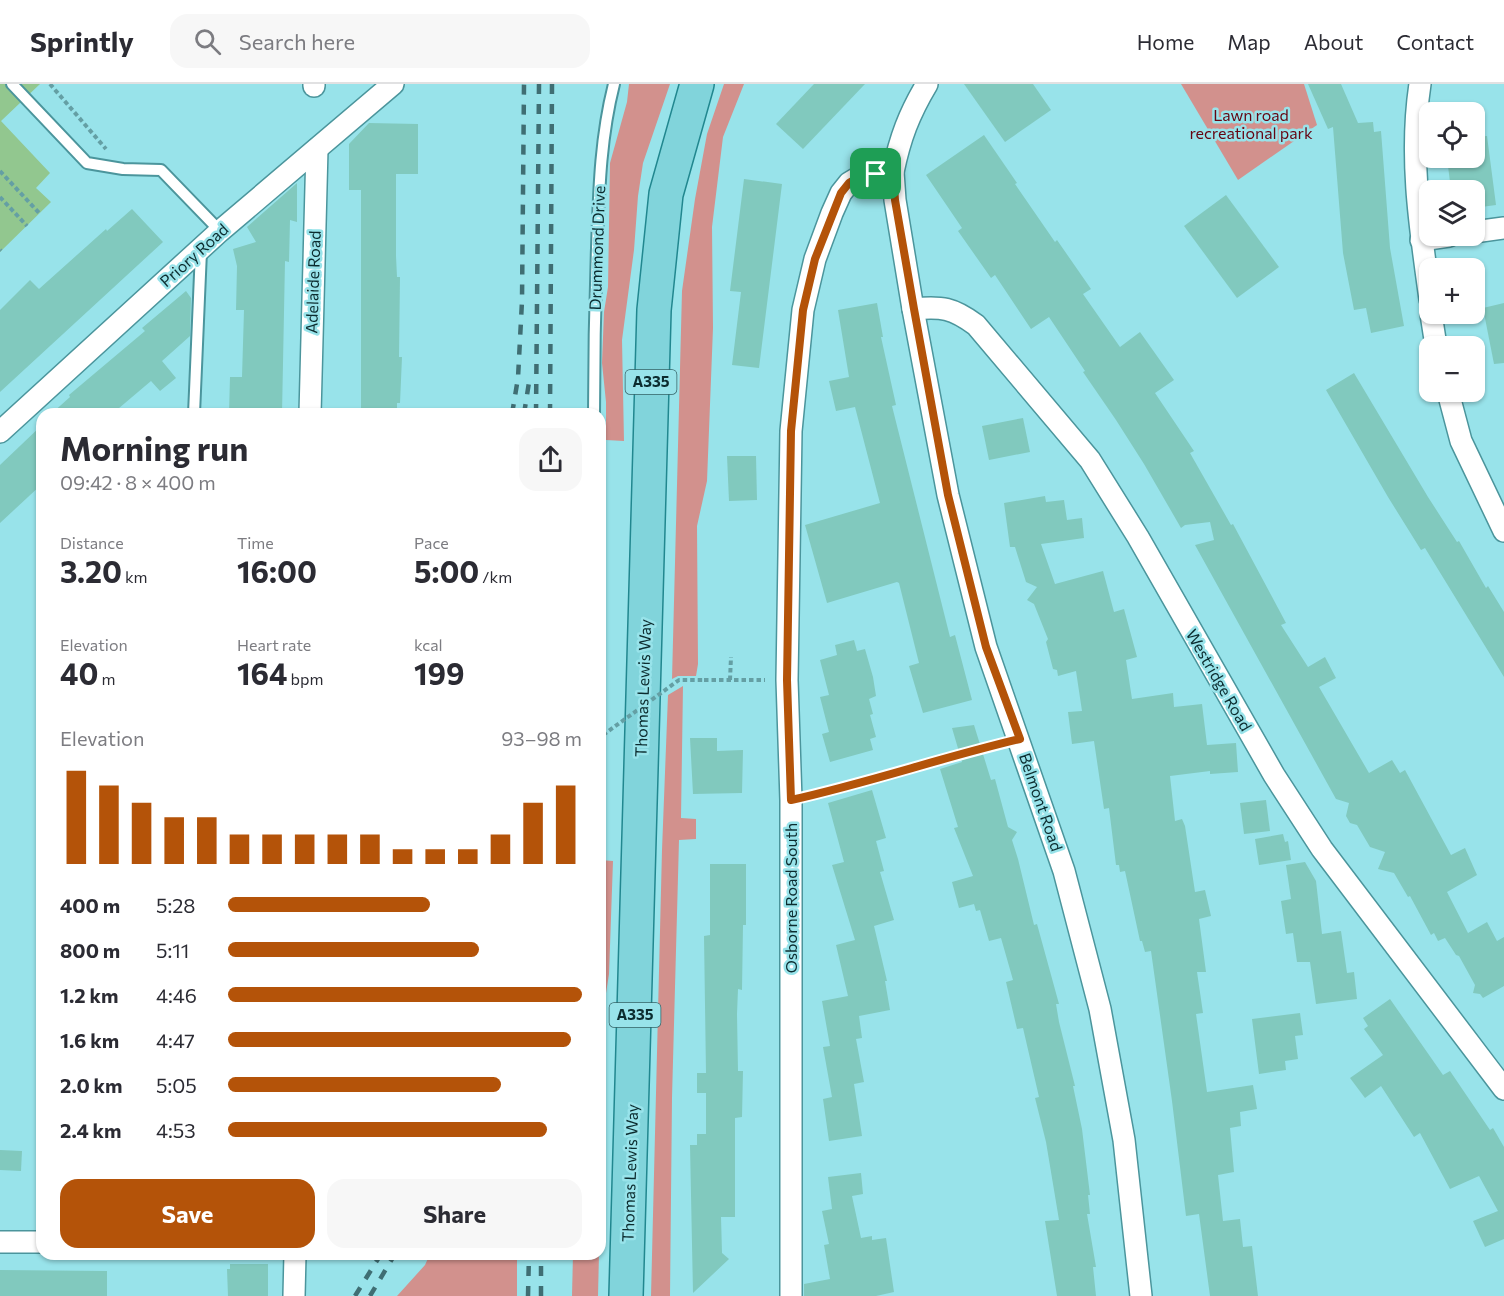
<!DOCTYPE html>
<meta charset="utf-8">
<style>
:root{--surface:#fff;--page:#f7f7f7;--text:#2b2b33;--muted:#7c7c81;--line:#e1e1e2;--accent:#b45309}
body{margin:0;font-family:Commissioner,sans-serif;background:var(--page);color:var(--text);height:100vh;display:flex;flex-direction:column;font-size:22px;white-space:nowrap}
*{box-sizing:border-box;margin:0}
p{font-size:20px;color:var(--muted)}
.icon{flex:none;width:33px;height:33px;fill:none;stroke:currentColor;stroke-width:2;stroke-linecap:round;stroke-linejoin:round}
.map{position:relative;flex:1;overflow:hidden}
.details{position:absolute;left:36px;top:324px;width:570px;height:852px;display:flex;flex-direction:column;background:var(--surface);border-radius:18px;box-shadow:0 2px 4px #0004}
.details>*{flex:none}
.tools{position:absolute;left:1419px;top:18px;display:grid;gap:12px}
.tools a{display:grid;place-items:center;width:66px;height:66px;border-radius:12px;background:var(--surface);box-shadow:0 2px 4px #0004;font-size:30px}
.pin{position:absolute;display:grid;place-items:center;width:51px;height:51px;color:#fff;margin:-26px;border-radius:12px;box-shadow:0 3px 9px #0006}
.round{display:grid;place-items:center;flex:none;width:63px;height:63px;border-radius:18px;background:var(--page)}
.overview{display:flex;align-items:center;justify-content:space-between;height:102px;padding:0 24px}
h1{font-size:33px;font-weight:700;line-height:45px}
.metrics{display:grid;grid-template-columns:repeat(3,1fr);gap:9px;height:102px;padding:6px 24px}
.metrics div{display:grid;align-content:center}
.metrics b{font-size:30px;font-weight:700}
.metrics small{font-size:16px;font-weight:400}
.metrics p{font-size:16px}
.chart{height:168px;padding:12px 24px}
.chart p{display:flex;justify-content:space-between}
.chart svg{width:100%;height:108px;margin-top:6px;stroke:var(--accent);stroke-width:6}
.cta{display:flex;gap:12px;margin-top:auto;padding:12px 24px}
.cta a{flex:1;height:69px;border-radius:18px;background:var(--accent);color:#fff;font-size:24px;font-weight:700;line-height:69px;text-align:center}
.cta a+a{background:var(--page);color:var(--text)}
ul{padding:0 24px;list-style:none;font-size:20px}
li{display:grid;grid-template-columns:96px 72px 1fr;align-items:center;height:45px}
li i{height:15px;border-radius:8px;background:var(--accent)}
header{display:flex;align-items:center;gap:36px;box-sizing:border-box;height:84px;padding:0 30px;background:var(--surface);border-bottom:2px solid var(--line)}
header strong{font-size:28px}
nav{display:flex;gap:33px;margin-inline-start:auto;font-size:21px}
.search{width:420px;height:54px;background:var(--page);display:flex;align-items:center;gap:15px;box-sizing:border-box;padding:0 21px;border-radius:18px;color:var(--muted);font-size:22px}
.map>svg:first-child{display:block}
.green{fill:#d2918d}
.water{fill:#92c78f}
.building{fill:#81c9be}
.lines{fill:none;stroke-linecap:round;stroke-linejoin:round}
.lane-casing{stroke:#4b959c;stroke-width:14}
.street-casing{stroke:#4b959c;stroke-width:24}
.primary-casing{stroke:#21878f;stroke-width:36}
.path{stroke:#649fa4;stroke-width:4;stroke-dasharray:4.5 3;stroke-linecap:butt}
.lane{stroke:#fff;stroke-width:10}
.street{stroke:#fff;stroke-width:21}
.primary{stroke:#81d4db;stroke-width:33}
.rail{stroke:#3f6e73;stroke-width:4.5;stroke-dasharray:10 10;stroke-linecap:butt}
.path-bridge{stroke:#649fa4;stroke-width:4;stroke-dasharray:4.5 3;stroke-linecap:butt}
.route-casing{stroke:#fff;stroke-width:12}
.route{stroke:#b45309;stroke-width:8}
.labels{text-anchor:middle;stroke-width:5;stroke-linejoin:round;paint-order:stroke}
.shield{fill:#98e3ea;stroke:#366367;stroke-width:1.5}
.shield-label{font-size:15px;font-weight:bold;fill:#0c2c2f}
.park-label{font-size:16px;fill:#650411;stroke:#98e3ea}
.street-label{font-size:16px;fill:#0c2c2f;stroke:#98e3ea}
</style>
<header>
<strong>Sprintly</strong>
<div class="search"><svg class="icon" aria-label="search" viewBox="0 0 24 24"><circle cx="10" cy="10" r="6"/><path d="M15 15l6 6"/></svg>Search here</div>
<nav><a>Home</a><a>Map</a><a>About</a><a>Contact</a></nav>
</header>
<div class="map">
<svg width="1504" height="1212" viewBox="0 0 1504 1212">
<rect width="100%" height="100%" fill="#98e3ea"/>
<g class="green">
<path d="M 629,0 L 670,0 L 643,79 L 638,112 L 634,166 L 622,256 L 624,357 L 606,356 L 606,318 L 602,279 L 604,228 L 608,203 L 610,79 L 627,18 Z"/>
<path d="M 724,0 L 744,0 L 723,53 L 712,143 L 713,244 L 707,397 L 697,442 L 698,580 L 696,592 L 678,592 L 672,595 L 682,207 L 695,115 L 707,50 Z"/>
<path d="M 1181,0 L 1304,0 L 1317,41 L 1238,96 Z"/>
<path d="M 683,602 L 681,734 L 696,735 L 696,755 L 679,756 L 672,1014 L 670,1212 L 651,1212 L 662,766 L 668,611 Z"/>
<path d="M 600,776 L 613,777 L 609,890 L 604,922 L 600,1106 Z"/>
<path d="M 430,1170 L 517,1170 L 517,1212 L 397,1212 L 425,1181 Z"/>
<path d="M 573,1170 L 599,1170 L 598,1212 L 572,1212 Z"/>
</g>
<path class="water" d="M 0,0 L 40,0 L 1,37 L 50,89 L 36,104 L 51,118 L 0,168 Z"/>
<g class="building">
<path d="M 814,0 L 865,0 L 803,65 L 776,40 Z"/>
<path d="M 964,0 L 1033,0 L 1051,26 L 1005,58 Z"/>
<path d="M 1308,0 L 1341,0 L 1358,39 L 1373,38 L 1374,48 L 1381,47 L 1390,164 L 1404,242 L 1371,249 L 1366,224 L 1354,226 L 1343,169 L 1333,43 L 1328,45 Z"/>
<path d="M 369,39 L 418,40 L 418,90 L 396,90 L 396,172 L 397,193 L 400,193 L 399,273 L 402,273 L 400,319 L 397,319 L 397,330 L 361,330 L 361,106 L 349,106 L 349,60 Z"/>
<path d="M 984,51 L 1017,99 L 1015,100 L 1055,158 L 1057,156 L 1091,205 L 1083,210 L 1120,263 L 1140,248 L 1174,296 L 1155,309 L 1194,367 L 1190,369 L 1231,441 L 1233,440 L 1286,539 L 1281,541 L 1308,583 L 1325,573 L 1336,594 L 1319,603 L 1369,689 L 1392,676 L 1400,689 L 1405,686 L 1451,771 L 1465,764 L 1477,791 L 1447,808 L 1468,849 L 1487,838 L 1497,857 L 1504,853 L 1504,902 L 1483,914 L 1480,910 L 1473,909 L 1475,901 L 1459,872 L 1456,871 L 1445,854 L 1438,857 L 1434,849 L 1431,851 L 1410,812 L 1408,813 L 1394,789 L 1378,785 L 1385,768 L 1370,763 L 1357,741 L 1350,739 L 1346,732 L 1349,719 L 1336,715 L 1195,461 L 1214,456 L 1210,438 L 1185,441 L 1181,444 L 1144,380 L 1116,336 L 1083,288 L 1085,287 L 1049,233 L 1031,245 L 995,191 L 991,194 L 958,147 L 962,144 L 926,91 Z"/>
<path d="M 1487,52 L 1496,121 L 1474,124 L 1474,106 L 1451,106 L 1447,74 L 1474,74 L 1474,53 Z"/>
<path d="M 744,95 L 782,100 L 759,284 L 732,281 L 741,208 L 730,207 Z"/>
<path d="M 297,99 L 297,138 L 290,136 L 289,178 L 285,177 L 282,330 L 229,330 L 230,293 L 242,293 L 244,226 L 236,226 L 237,182 L 233,165 L 256,158 L 247,143 Z"/>
<path d="M 1226,111 L 1279,183 L 1237,214 L 1184,142 Z"/>
<path d="M 132,125 L 163,158 L 0,308 L 0,226 L 30,196 L 39,205 L 106,145 L 107,147 Z"/>
<path d="M 186,207 L 191,214 L 190,252 L 162,277 L 176,294 L 160,307 L 151,297 L 112,330 L 51,330 L 70,313 L 69,311 L 145,247 L 142,244 Z"/>
<path d="M 877,219 L 883,253 L 881,253 L 896,321 L 892,322 L 950,553 L 955,551 L 972,616 L 923,629 L 909,582 L 919,579 L 899,499 L 897,498 L 827,519 L 805,441 L 880,419 L 855,323 L 836,327 L 829,297 L 849,293 L 838,226 Z"/>
<path d="M 1504,219 L 1504,279 L 1494,280 L 1483,224 Z"/>
<path d="M 1354,289 L 1428,413 L 1457,458 L 1459,457 L 1486,504 L 1488,502 L 1504,528 L 1504,593 L 1425,464 L 1421,466 L 1388,413 L 1326,306 Z"/>
<path d="M 1023,334 L 1030,368 L 989,376 L 982,342 Z"/>
<path d="M 42,341 L 42,400 L 0,439 L 0,381 Z"/>
<path d="M 727,372 L 756,372 L 757,416 L 729,417 Z"/>
<path d="M 1045,412 L 1046,418 L 1064,416 L 1067,436 L 1082,434 L 1084,454 L 1041,460 L 1055,500 L 1103,487 L 1114,528 L 1124,525 L 1137,573 L 1126,576 L 1132,615 L 1173,609 L 1174,623 L 1202,620 L 1207,661 L 1236,659 L 1238,688 L 1210,690 L 1210,687 L 1170,692 L 1175,737 L 1182,735 L 1185,742 L 1195,808 L 1205,806 L 1211,832 L 1199,835 L 1206,888 L 1197,888 L 1203,929 L 1196,930 L 1207,1008 L 1253,1001 L 1257,1025 L 1240,1028 L 1241,1042 L 1230,1044 L 1234,1088 L 1218,1091 L 1223,1137 L 1240,1135 L 1243,1163 L 1252,1162 L 1258,1212 L 1210,1212 L 1199,1130 L 1186,1132 L 1172,1017 L 1151,867 L 1145,868 L 1142,857 L 1140,857 L 1125,787 L 1120,788 L 1119,781 L 1116,781 L 1109,724 L 1104,725 L 1094,657 L 1072,660 L 1068,628 L 1082,627 L 1076,587 L 1058,592 L 1057,586 L 1053,585 L 1046,558 L 1048,555 L 1034,520 L 1027,516 L 1037,503 L 1026,498 L 1015,463 L 1010,463 L 1004,419 Z"/>
<path d="M 854,556 L 857,567 L 865,565 L 873,593 L 876,612 L 869,615 L 873,630 L 870,631 L 876,653 L 870,655 L 873,666 L 830,678 L 822,650 L 829,648 L 820,613 L 829,611 L 820,576 L 837,571 L 835,561 Z"/>
<path d="M 974,641 L 991,696 L 995,695 L 1008,743 L 1017,748 L 1012,756 L 1018,775 L 1034,841 L 1037,840 L 1059,920 L 1056,920 L 1059,938 L 1075,1002 L 1073,1002 L 1082,1045 L 1090,1111 L 1088,1111 L 1090,1130 L 1087,1130 L 1096,1183 L 1093,1183 L 1096,1212 L 1057,1212 L 1045,1137 L 1059,1136 L 1046,1058 L 1035,1014 L 1039,1013 L 1023,944 L 1017,945 L 1006,898 L 1013,896 L 1001,854 L 989,857 L 980,826 L 976,827 L 974,820 L 959,824 L 952,798 L 973,792 L 954,744 L 958,743 L 940,685 L 962,678 L 952,644 Z"/>
<path d="M 690,654 L 717,654 L 717,667 L 743,666 L 742,709 L 693,710 Z"/>
<path d="M 872,706 L 886,754 L 876,757 L 884,787 L 880,788 L 894,836 L 874,842 L 887,897 L 885,897 L 890,926 L 859,932 L 862,954 L 856,955 L 864,998 L 854,1000 L 862,1052 L 829,1057 L 823,1015 L 832,1013 L 823,963 L 830,962 L 822,917 L 848,912 L 836,861 L 855,856 L 832,781 L 844,778 L 828,719 Z"/>
<path d="M 1266,716 L 1270,747 L 1244,750 L 1240,719 Z"/>
<path d="M 1283,750 L 1285,758 L 1288,757 L 1291,776 L 1259,781 L 1255,755 Z"/>
<path d="M 1305,778 L 1316,797 L 1322,850 L 1341,847 L 1347,889 L 1354,888 L 1357,915 L 1316,920 L 1310,878 L 1297,878 L 1293,849 L 1286,850 L 1281,817 L 1291,815 L 1286,781 Z"/>
<path d="M 710,780 L 746,780 L 746,841 L 743,841 L 742,906 L 738,905 L 737,930 L 738,987 L 743,987 L 742,1033 L 735,1034 L 735,1133 L 721,1133 L 722,1169 L 729,1175 L 693,1209 L 690,1061 L 697,1061 L 697,1050 L 706,1050 L 706,1009 L 697,1009 L 697,989 L 706,989 L 704,852 L 710,851 Z"/>
<path d="M 1390,915 L 1443,991 L 1450,987 L 1490,1046 L 1493,1044 L 1504,1063 L 1504,1155 L 1485,1163 L 1473,1137 L 1498,1127 L 1479,1092 L 1450,1105 L 1420,1049 L 1414,1053 L 1381,1002 L 1365,1014 L 1350,994 L 1383,971 L 1364,945 L 1368,942 L 1363,934 Z"/>
<path d="M 1300,929 L 1303,951 L 1295,952 L 1298,975 L 1285,977 L 1286,986 L 1259,990 L 1252,935 Z"/>
<path d="M 0,1066 L 22,1067 L 21,1087 L 0,1086 Z"/>
<path d="M 861,1089 L 863,1110 L 852,1112 L 861,1154 L 872,1152 L 872,1156 L 886,1154 L 894,1208 L 876,1212 L 804,1212 L 804,1200 L 830,1195 L 824,1161 L 829,1160 L 822,1127 L 832,1125 L 828,1093 Z"/>
<path d="M 230,1180 L 268,1180 L 268,1212 L 228,1212 L 227,1185 L 230,1185 Z"/>
<path d="M 0,1186 L 107,1187 L 107,1212 L 0,1212 Z"/>
</g>
<g class="lines">
<defs>
<g id="lane">
<path d="M 12,0 L 87,79 L 123,85 L 161,86 L 220,147"/>
<path d="M 194,330 L 201,167"/>
<path d="M 594,330 C 594,275 595,220 597,164 C 599,108 600,55 614,0"/>
</g>
<g id="street">
<path d="M 314,0 L 314,2"/>
<path d="M 1420,0 C 1409,72 1420,144 1430,215"/>
<path d="M 893,88 L 895,116 L 913,225 L 948,411 L 986,563 L 1064,787 L 1100,925 L 1124,1056 L 1141,1212"/>
<path d="M 1474,148 L 1504,144"/>
<path d="M 1421,156 L 1449,152"/>
<path d="M 913,225 C 942,222 953,224 976,241 L 1090,376 L 1138,453 L 1274,691 L 1322,765 L 1504,1005"/>
<path d="M 1431,230 L 1436,262"/>
<path d="M 1448,308 L 1461,357 L 1504,447"/>
<path d="M 310,330 L 317,65"/>
<path d="M 0,348 L 220,147 L 393,0"/>
<path d="M 0,1158 L 42,1158"/>
<path d="M 294,1212 L 295,1170"/>
<path d="M 791,1212 L 791,716 L 787,596 L 791,347 L 803,226 L 815,175 L 832,129 L 841,109 L 849,99 L 859,93 L 893,88 C 900,54 909,30 927,0"/>
</g>
<path id="primary" d="M 626,1212 L 654,226 L 666,110 L 697,0"/>
</defs>
<use href="#lane" class="lane-casing"/>
<use href="#street" class="street-casing"/>
<use href="#primary" class="primary-casing"/>
<g class="path">
<path d="M 50,0 L 106,65"/>
<path d="M 0,87 L 40,130"/>
<path d="M 0,113 L 27,142"/>
<path d="M 0,166 L 1,167"/>
<path d="M 704,596 L 765,596"/>
<path d="M 730,596 L 731,573"/>
<path d="M 600,651 L 603,651 L 600,773"/>
<path d="M 812,712 L 998,660"/>
</g>
<use href="#lane" class="lane"/>
<use href="#street" class="street"/>
<use href="#primary" class="primary"/>
<g class="rail">
<path d="M 512,330 L 518,294 L 522,217 L 524,0"/>
<path d="M 524,330 L 530,292"/>
<path d="M 536,330 L 539,0"/>
<path d="M 550,330 L 552,0"/>
<path d="M 355,1212 L 381,1170"/>
<path d="M 370,1212 L 395,1170"/>
<path d="M 528,1212 L 529,1170"/>
<path d="M 541,1212 L 541,1170"/>
</g>
<path class="path-bridge" d="M 603,651 L 679,596 L 704,596"/>
</g>
<g class="lines">
<defs>
<path id="route" d="M 893,88 L 895,116 L 914,225 L 948,411 L 986,563 L 1020,655 C 943,673 868,699 791,716 L 787,596 L 791,347 L 803,226 L 815,175 L 841,109 L 849,99 L 859,93 Z"/>
</defs>
<use href="#route" class="route-casing"/>
<use href="#route" class="route"/>
</g>
<g class="labels">
<g class="shield">
<rect x="625.5" y="286" width="51" height="24" rx="4.5"/>
<rect x="609.5" y="919" width="51" height="24" rx="4.5"/>
</g>
<g class="shield-label">
<text x="651" y="303">A335</text>
<text x="635" y="936">A335</text>
</g>
<g class="park-label">
<text x="1251" y="37">Lawn road<tspan x="1251" dy="18">recreational park</tspan></text>
</g>
<g class="street-label">
<text transform="translate(597 164) rotate(-88)" y="6">Drummond Drive</text>
<text transform="translate(194 171) rotate(-42)" y="6">Priory Road</text>
<text transform="translate(313 198) rotate(-88)" y="6">Adelaide Road</text>
<text transform="translate(1219 596) rotate(60)" y="6">Westridge Road</text>
<text transform="translate(643 604) rotate(-88)" y="6">Thomas Lewis Way</text>
<text transform="translate(1041 718) rotate(71)" y="6">Belmont Road</text>
<text transform="translate(791 814) rotate(-90)" y="6">Osborne Road South</text>
<text transform="translate(630 1089) rotate(-88)" y="6">Thomas Lewis Way</text>
</g>
</g>
</svg>
<div class="tools">
<a><svg class="icon" aria-label="locate" viewBox="0 0 24 24"><circle cx="12" cy="12" r="6"/><path d="M12 2v4M12 18v4M2 12h4M18 12h4"/></svg></a>
<a><svg class="icon" aria-label="layers" viewBox="0 0 24 24"><path d="M12 4l9 5-9 5-9-5zM3 14l9 5 9-5"/></svg></a>
<a>+</a>
<a>−</a>
</div>
<div class="pin" style="left:876px;top:90px;background:#1e9e55"><svg class="icon" aria-label="arrive" viewBox="0 0 24 24"><path d="M6 21V4h12l-3 4 3 4H6"/></svg></div>
<section class="details">
<div class="overview"><div><h1>Morning run</h1><p>09:42 · 8 × 400 m</p></div><a class="round"><svg class="icon" aria-label="share" viewBox="0 0 24 24"><path d="M12 15V3M7 8l5-5 5 5M5 13v7h14v-7"/></svg></a></div>
<div class="metrics">
<div><p>Distance</p><b>3.20<small> km</small></b></div>
<div><p>Time</p><b>16:00</b></div>
<div><p>Pace</p><b>5:00<small> /km</small></b></div>
</div>
<div class="metrics">
<div><p>Elevation</p><b>40<small> m</small></b></div>
<div><p>Heart rate</p><b>164<small> bpm</small></b></div>
<div><p>kcal</p><b>199</b></div>
</div>
<div class="chart"><p><span>Elevation</span>93–98 m</p>
<svg viewBox="0 0 160 44" preserveAspectRatio="none"><path d="M5 44V6M15 44V12M25 44V19M35 44V25M45 44V25M55 44V32M65 44V32M75 44V32M85 44V32M95 44V32M105 44V38M115 44V38M125 44V38M135 44V32M145 44V19M155 44V12"/></svg>
</div>
<ul>
<li><b>400 m</b>5:28<i style="width:57%"></i></li>
<li><b>800 m</b>5:11<i style="width:71%"></i></li>
<li><b>1.2 km</b>4:46<i style="width:100%"></i></li>
<li><b>1.6 km</b>4:47<i style="width:97%"></i></li>
<li><b>2.0 km</b>5:05<i style="width:77%"></i></li>
<li><b>2.4 km</b>4:53<i style="width:90%"></i></li>
</ul>
<div class="cta"><a>Save</a><a>Share</a></div>
</section>
</div>
